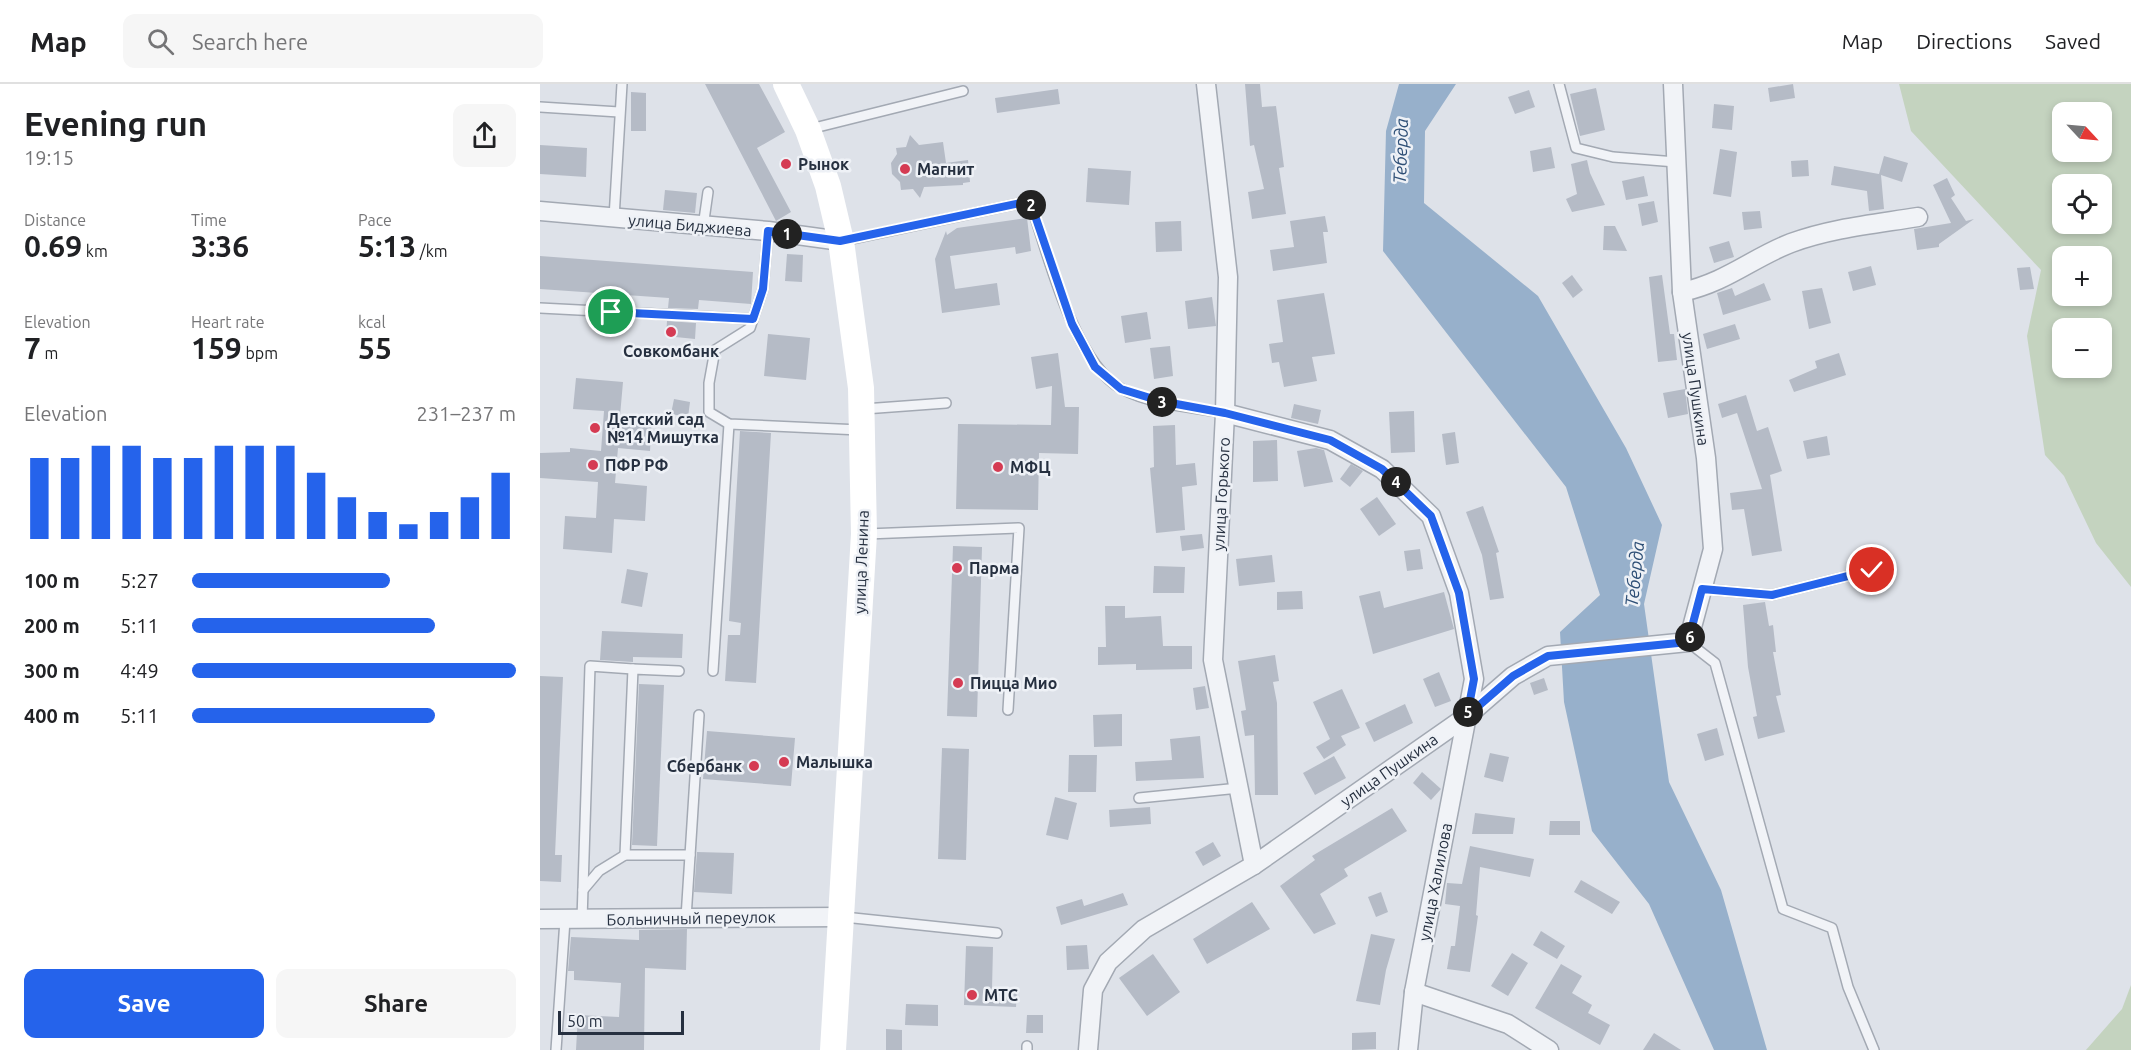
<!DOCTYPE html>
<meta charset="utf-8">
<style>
:root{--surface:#fff;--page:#f6f6f6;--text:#202124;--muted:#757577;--line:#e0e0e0;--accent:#2563eb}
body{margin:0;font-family:Ubuntu,sans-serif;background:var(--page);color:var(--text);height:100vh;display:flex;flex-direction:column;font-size:22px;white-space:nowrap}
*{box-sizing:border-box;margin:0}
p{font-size:20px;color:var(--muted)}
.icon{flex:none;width:33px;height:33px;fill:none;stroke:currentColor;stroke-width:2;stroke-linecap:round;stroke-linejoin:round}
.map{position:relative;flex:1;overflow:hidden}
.details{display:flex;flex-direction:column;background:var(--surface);width:540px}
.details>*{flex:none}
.needle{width:39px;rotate:116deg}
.tools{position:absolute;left:1512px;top:18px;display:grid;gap:12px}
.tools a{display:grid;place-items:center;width:60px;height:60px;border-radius:12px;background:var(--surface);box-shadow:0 3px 9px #0003;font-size:30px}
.scale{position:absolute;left:18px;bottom:15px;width:126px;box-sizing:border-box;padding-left:6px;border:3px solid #263040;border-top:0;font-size:16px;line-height:21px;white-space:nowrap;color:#263040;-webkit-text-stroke:4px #eef1f6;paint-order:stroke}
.pin{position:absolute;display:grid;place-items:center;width:51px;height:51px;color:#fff;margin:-26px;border:3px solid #fff;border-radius:50%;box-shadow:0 2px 6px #0007}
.km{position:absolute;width:30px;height:30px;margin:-15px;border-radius:50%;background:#222;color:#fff;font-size:16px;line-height:30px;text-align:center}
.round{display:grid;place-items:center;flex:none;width:63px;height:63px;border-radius:12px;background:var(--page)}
.summary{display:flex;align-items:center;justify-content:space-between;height:102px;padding:0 24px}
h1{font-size:33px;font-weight:600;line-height:45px}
.stats{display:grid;grid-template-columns:repeat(3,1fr);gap:9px;height:102px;padding:6px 24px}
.stats div{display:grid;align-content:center}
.stats b{font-size:30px;font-weight:600}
.stats small{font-size:16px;font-weight:400}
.stats p{font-size:16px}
.chart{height:168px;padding:12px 24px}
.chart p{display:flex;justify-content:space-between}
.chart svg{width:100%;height:108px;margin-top:6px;stroke:var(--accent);stroke-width:6}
.primary-button{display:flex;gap:12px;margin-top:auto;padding:12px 24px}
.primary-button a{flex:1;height:69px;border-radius:12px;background:var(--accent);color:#fff;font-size:24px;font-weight:600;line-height:69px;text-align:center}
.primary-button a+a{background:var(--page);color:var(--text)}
ul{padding:0 24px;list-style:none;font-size:20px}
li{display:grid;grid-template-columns:96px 72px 1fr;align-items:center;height:45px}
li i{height:15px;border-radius:8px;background:var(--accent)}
header{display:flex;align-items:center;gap:36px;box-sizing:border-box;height:84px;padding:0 30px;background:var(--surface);border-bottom:2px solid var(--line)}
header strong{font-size:28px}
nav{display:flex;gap:33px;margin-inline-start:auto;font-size:21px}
.search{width:420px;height:54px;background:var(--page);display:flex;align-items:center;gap:15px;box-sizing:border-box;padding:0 21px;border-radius:12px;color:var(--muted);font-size:22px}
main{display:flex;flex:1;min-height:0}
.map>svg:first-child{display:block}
.green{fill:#c4d3bf;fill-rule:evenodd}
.water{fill:#97b0cb}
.building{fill:#b5bbc6}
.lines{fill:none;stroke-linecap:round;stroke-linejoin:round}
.service-casing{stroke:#a3a9b3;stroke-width:12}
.minor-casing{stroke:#a3a9b3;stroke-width:21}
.service{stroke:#f1f3f7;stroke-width:9}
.minor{stroke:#f1f3f7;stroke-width:18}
.secondary{stroke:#fff;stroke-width:26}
.route-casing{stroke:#fff;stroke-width:12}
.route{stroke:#2563eb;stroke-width:8}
.poi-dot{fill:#d53b53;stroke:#eef1f6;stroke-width:2}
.labels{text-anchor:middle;stroke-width:5;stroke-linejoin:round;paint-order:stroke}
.poi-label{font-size:16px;font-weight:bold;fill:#263040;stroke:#eef1f6;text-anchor:start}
.street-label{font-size:16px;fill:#263040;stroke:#eef1f6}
.water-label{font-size:18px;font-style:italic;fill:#2e4f76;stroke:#eef1f6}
</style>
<header>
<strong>Map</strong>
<div class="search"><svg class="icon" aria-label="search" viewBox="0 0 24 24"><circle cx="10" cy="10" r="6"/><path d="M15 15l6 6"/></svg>Search here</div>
<nav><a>Map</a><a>Directions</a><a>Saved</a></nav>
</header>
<main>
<section class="details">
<div class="summary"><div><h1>Evening run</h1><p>19:15</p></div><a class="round"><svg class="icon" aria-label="share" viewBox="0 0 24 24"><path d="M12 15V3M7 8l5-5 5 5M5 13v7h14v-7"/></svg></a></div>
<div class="stats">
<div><p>Distance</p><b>0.69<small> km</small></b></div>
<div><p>Time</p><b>3:36</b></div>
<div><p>Pace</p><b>5:13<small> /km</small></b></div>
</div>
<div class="stats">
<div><p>Elevation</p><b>7<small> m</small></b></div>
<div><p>Heart rate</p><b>159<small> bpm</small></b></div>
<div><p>kcal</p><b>55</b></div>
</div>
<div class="chart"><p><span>Elevation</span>231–237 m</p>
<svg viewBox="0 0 160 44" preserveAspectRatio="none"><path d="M5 44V11M15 44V11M25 44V6M35 44V6M45 44V11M55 44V11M65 44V6M75 44V6M85 44V6M95 44V17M105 44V27M115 44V33M125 44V38M135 44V33M145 44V27M155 44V17"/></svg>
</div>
<ul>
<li><b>100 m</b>5:27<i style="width:61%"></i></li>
<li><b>200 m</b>5:11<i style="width:75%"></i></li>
<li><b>300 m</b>4:49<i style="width:100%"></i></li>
<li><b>400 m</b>5:11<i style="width:75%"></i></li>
</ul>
<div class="primary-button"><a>Save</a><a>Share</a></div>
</section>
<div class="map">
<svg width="1591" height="966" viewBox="0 0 1591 966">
<rect width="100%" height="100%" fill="#dee2e9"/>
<g class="green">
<path d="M 1359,0 L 1591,0 L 1591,503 L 1556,459 L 1524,392 L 1505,371 L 1487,252 L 1501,186 L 1371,47 ZM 1522,28 L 1562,28 L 1562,68 L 1522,68 ZM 1522,100 L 1562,100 L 1562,140 L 1522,140 ZM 1522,172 L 1562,172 L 1562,212 L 1522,212 ZM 1522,244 L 1562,244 L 1562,284 L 1522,284 Z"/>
<path d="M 1591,901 L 1591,966 L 1546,966 L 1582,925 Z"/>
</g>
<path class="water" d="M 859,0 L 916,0 L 885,47 L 884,119 L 998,212 L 1086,364 L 1122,441 L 1104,520 L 1129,698 L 1181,806 L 1227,966 L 1174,966 L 1109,820 L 1052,747 L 1024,618 L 1020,548 L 1060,511 L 1026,403 L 843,167 L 846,47 Z"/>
<g class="building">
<path d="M 165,0 L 219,0 L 245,48 L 217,64 L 251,128 L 236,137 Z"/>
<path d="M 705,0 L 720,0 L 722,23 L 736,22 L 744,83 L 739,84 L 746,130 L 712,135 L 708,108 L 724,105 L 714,61 L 710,62 Z"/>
<path d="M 1253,0 L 1255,14 L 1230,18 L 1228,4 Z"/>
<path d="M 1056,4 L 1065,46 L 1040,52 L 1030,10 Z"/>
<path d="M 518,5 L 520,20 L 457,29 L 455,14 Z"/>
<path d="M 989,6 L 995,23 L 975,30 L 968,13 Z"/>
<path d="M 91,8 L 106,9 L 106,47 L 91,47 Z"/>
<path d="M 1174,20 L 1194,22 L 1192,46 L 1172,44 Z"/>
<path d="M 370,51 L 379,61 L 403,58 L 406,79 L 428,76 L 430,98 L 423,99 L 423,101 L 384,103 L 380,114 L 373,105 L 361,106 L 360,98 L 352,90 L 351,79 L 357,70 L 356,64 L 366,63 Z"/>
<path d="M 0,61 L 47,64 L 46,93 L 0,90 Z"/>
<path d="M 1011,63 L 1015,84 L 993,88 L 990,67 Z"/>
<path d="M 1180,65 L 1197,68 L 1191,113 L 1173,110 Z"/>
<path d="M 1344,72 L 1368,79 L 1362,98 L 1341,91 L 1344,125 L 1329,127 L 1327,107 L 1291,101 L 1294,82 L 1339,90 Z"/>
<path d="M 1047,76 L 1050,89 L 1065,121 L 1032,128 L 1026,115 L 1037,110 L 1031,80 Z"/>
<path d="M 1268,76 L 1269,92 L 1252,93 L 1251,77 Z"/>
<path d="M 548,84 L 591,87 L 589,121 L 546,118 Z"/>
<path d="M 1104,92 L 1108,112 L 1086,116 L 1082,97 Z"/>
<path d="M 1407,94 L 1415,111 L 1411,114 L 1426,137 L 1434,135 L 1399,160 L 1399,163 L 1377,166 L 1374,145 L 1411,139 L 1393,101 Z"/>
<path d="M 125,106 L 157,109 L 155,129 L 123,126 Z"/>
<path d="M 1114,117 L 1118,138 L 1102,142 L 1098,120 Z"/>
<path d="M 1220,127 L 1222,144 L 1204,146 L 1202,128 Z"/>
<path d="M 785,132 L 788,148 L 783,148 L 787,179 L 733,187 L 730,166 L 754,163 L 750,137 Z"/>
<path d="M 487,134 L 491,167 L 476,170 L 475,163 L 410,172 L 415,205 L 457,199 L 460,221 L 402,229 L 395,175 L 406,147 L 407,151 L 417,144 Z"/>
<path d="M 641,137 L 642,167 L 616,168 L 615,138 Z"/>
<path d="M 1064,142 L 1075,142 L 1087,167 L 1063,166 Z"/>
<path d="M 1189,157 L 1194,173 L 1174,179 L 1169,163 Z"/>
<path d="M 247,170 L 263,171 L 262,198 L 245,197 Z"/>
<path d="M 0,172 L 213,188 L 211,220 L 159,216 L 158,225 L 128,224 L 129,214 L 0,205 Z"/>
<path d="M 1331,182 L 1336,201 L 1313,207 L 1308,188 Z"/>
<path d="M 1490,183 L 1494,205 L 1480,206 L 1477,184 Z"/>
<path d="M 1032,191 L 1043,206 L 1033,214 L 1022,199 Z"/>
<path d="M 1122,191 L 1130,250 L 1134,250 L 1137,276 L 1118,278 L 1109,193 Z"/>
<path d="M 1224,199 L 1231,216 L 1183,231 L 1177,209 L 1192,204 L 1195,212 Z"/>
<path d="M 1282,204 L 1291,239 L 1269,245 L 1262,207 Z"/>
<path d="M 784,209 L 795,270 L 772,273 L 777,297 L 744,303 L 739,278 L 732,279 L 729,260 L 743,258 L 737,216 Z"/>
<path d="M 672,213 L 676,242 L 648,245 L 645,217 Z"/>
<path d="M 607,228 L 611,255 L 585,259 L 581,232 Z"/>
<path d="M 127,237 L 156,239 L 155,255 L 126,252 Z"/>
<path d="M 1195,240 L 1200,255 L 1167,265 L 1163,250 Z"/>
<path d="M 228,250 L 270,254 L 266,296 L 224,292 Z"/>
<path d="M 630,262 L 633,292 L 614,295 L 610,264 Z"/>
<path d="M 518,269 L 525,323 L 539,323 L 538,370 L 499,369 L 498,426 L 416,425 L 418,340 L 511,341 L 512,302 L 496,305 L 491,273 Z"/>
<path d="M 1299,269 L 1306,291 L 1254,308 L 1249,296 L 1277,284 L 1275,277 Z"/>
<path d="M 36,294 L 83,298 L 80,332 L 112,334 L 110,367 L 78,364 L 75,399 L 107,402 L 105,437 L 74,435 L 72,469 L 23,465 L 25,432 L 56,434 L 58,398 L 0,394 L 0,369 L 30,368 L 30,364 L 61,367 L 64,327 L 33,325 Z"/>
<path d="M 1145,305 L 1148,330 L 1128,334 L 1123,309 Z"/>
<path d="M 1206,311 L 1217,347 L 1228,343 L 1242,387 L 1230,391 L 1242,467 L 1212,472 L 1204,425 L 1192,426 L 1190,409 L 1222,405 L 1197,329 L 1182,334 L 1178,320 Z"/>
<path d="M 134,315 L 150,318 L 148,333 L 131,330 Z"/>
<path d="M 754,320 L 781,326 L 778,340 L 751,334 Z"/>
<path d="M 874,327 L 875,368 L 851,369 L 849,328 Z"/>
<path d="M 635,341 L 636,381 L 655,379 L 657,401 L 642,403 L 645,446 L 616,449 L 610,384 L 614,383 L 613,342 Z"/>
<path d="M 200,347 L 231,349 L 216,599 L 185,597 L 188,551 L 200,551 L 201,539 L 189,537 Z"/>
<path d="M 915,348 L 919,379 L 906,381 L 902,350 Z"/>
<path d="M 1287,352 L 1290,371 L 1267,375 L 1263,357 Z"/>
<path d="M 737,356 L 738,397 L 713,398 L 713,357 Z"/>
<path d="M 776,364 L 784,366 L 793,398 L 764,403 L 757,367 Z"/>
<path d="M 811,380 L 823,387 L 810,403 L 800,395 Z"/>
<path d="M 837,413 L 856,440 L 839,452 L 820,425 Z"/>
<path d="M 943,422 L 959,468 L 956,469 L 964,514 L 950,516 L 942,471 L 926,428 Z"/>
<path d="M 662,450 L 664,464 L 642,467 L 640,452 Z"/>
<path d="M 413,462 L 442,463 L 437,633 L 407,632 Z"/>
<path d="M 880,465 L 883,485 L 867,487 L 864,467 Z"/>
<path d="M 732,471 L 735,498 L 699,502 L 696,475 Z"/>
<path d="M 614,482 L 645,483 L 644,509 L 613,509 Z"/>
<path d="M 87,485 L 108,489 L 102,523 L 81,519 Z"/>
<path d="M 762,507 L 763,525 L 737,526 L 737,508 Z"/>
<path d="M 840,507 L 844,524 L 904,508 L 914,545 L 833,570 L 819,512 Z"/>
<path d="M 1225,518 L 1229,542 L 1233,541 L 1236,568 L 1233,568 L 1241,611 L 1236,612 L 1245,648 L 1218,655 L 1213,633 L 1217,632 L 1208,583 L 1203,521 Z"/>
<path d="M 565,522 L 585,522 L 585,534 L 621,532 L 623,562 L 652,562 L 652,585 L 596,586 L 596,580 L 558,581 L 558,563 L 566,563 Z"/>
<path d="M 62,547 L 143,550 L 142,574 L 93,573 L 93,578 L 60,576 Z"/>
<path d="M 735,571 L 739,597 L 733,598 L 737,619 L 738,711 L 715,711 L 714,651 L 705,652 L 701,627 L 706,626 L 698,577 Z"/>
<path d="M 899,588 L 911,617 L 895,623 L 883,595 Z"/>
<path d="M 0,592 L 23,593 L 15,771 L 22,771 L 21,798 L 0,797 Z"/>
<path d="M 1004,594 L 1008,606 L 994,611 L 990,599 Z"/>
<path d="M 99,600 L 124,601 L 117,762 L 92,761 Z"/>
<path d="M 665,602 L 669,624 L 656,626 L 653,604 Z"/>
<path d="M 802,605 L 820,644 L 801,652 L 806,661 L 784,675 L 776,663 L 790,655 L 773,618 Z"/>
<path d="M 865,620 L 873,639 L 834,658 L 825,639 Z"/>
<path d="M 582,630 L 582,662 L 554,663 L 553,631 Z"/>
<path d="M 1177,644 L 1184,671 L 1165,677 L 1157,650 Z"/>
<path d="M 167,647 L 255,654 L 251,702 L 163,695 Z"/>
<path d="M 660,652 L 664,694 L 596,697 L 595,678 L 632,676 L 630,655 Z"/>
<path d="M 402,664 L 429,665 L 426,776 L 398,775 Z"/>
<path d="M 950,669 L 969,673 L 963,698 L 944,693 Z"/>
<path d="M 529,671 L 557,671 L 556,708 L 528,708 Z"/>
<path d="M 794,672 L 806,694 L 775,711 L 763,689 Z"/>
<path d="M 882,688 L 901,705 L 891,716 L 873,699 Z"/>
<path d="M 515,713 L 537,719 L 528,756 L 506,751 Z"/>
<path d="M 610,723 L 611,740 L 570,743 L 569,726 Z"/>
<path d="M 852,724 L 867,747 L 804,785 L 808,792 L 780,810 L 796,840 L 774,850 L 740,802 L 775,776 L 772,772 Z"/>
<path d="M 935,729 L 975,734 L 973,750 L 932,750 Z"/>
<path d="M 1010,737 L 1040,737 L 1040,751 L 1009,751 Z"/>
<path d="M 673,758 L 681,772 L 663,782 L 655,768 Z"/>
<path d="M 930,762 L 994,775 L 990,793 L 940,783 L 936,831 L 938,832 L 930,888 L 907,885 L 911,862 L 915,862 L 920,822 L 905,820 L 907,799 L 922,800 Z"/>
<path d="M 157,768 L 194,769 L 192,810 L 154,808 Z"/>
<path d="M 1041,796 L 1080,818 L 1072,830 L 1034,808 Z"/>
<path d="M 841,808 L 848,828 L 836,833 L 828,813 Z"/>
<path d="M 583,809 L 588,821 L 521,841 L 516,823 L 542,815 L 544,822 Z"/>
<path d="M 712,818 L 730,845 L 667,880 L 653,855 Z"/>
<path d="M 147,845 L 146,886 L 105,884 L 104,966 L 36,966 L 38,931 L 79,933 L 81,899 L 34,896 L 34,887 L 28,887 L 31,853 L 99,856 L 99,846 Z"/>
<path d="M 1001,847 L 1025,862 L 1017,875 L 993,861 Z"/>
<path d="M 831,850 L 855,855 L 846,886 L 840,921 L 816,917 Z"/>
<path d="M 547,861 L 549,885 L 527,886 L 526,862 Z"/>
<path d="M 426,862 L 453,863 L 452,905 L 477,906 L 476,923 L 424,921 Z"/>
<path d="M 972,869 L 988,879 L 968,912 L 951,902 Z"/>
<path d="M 613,870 L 640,908 L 607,932 L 579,894 Z"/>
<path d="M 1021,880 L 1042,892 L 1032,909 L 1052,921 L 1048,929 L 1070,941 L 1060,961 L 995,924 Z"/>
<path d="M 366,920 L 398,921 L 398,942 L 365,941 Z"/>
<path d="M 487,931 L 503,931 L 503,949 L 486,949 Z"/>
<path d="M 346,945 L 362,946 L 362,966 L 346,966 Z"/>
<path d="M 836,948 L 836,965 L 812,966 L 812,949 Z"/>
<path d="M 1114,949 L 1141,966 L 1103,966 Z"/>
</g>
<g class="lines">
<defs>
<g id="service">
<path d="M 1019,0 L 1036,64 L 1073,73 L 1136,78"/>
<path d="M 0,23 L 79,28"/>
<path d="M 270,45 L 423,7"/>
<path d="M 74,134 L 82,0"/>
<path d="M 163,143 L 168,108"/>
<path d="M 228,147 L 223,205 L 210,244 L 175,266 L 169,299 L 169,328 L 189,340 L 320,346"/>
<path d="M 303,157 L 490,117 C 507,167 534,280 582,305 C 612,321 652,323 685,329"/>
<path d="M 0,224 L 213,235"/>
<path d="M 324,325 L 406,319"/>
<path d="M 327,450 L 479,444 L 468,626"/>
<path d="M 1162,505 L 1232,511 L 1332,486"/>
<path d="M 1148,558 L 1175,579 L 1243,825 L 1292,844 L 1308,903 L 1334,966"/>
<path d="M 139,587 L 93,585 L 85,771 L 150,771"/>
<path d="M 173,587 L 189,340"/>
<path d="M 599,714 L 699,704"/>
<path d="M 43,806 L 59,787 L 85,771"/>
<path d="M 304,833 L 457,849"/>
<path d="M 146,834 L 159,631"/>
<path d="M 42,836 L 50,582 L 93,585"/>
<path d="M 16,966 L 25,836"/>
<path d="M 487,966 L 487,962"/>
</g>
<g id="minor">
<path d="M 666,0 L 688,193 L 685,329 L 673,576 L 714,781"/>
<path d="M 0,127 L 228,147 L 301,157"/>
<path d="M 1142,208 C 1187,198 1212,174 1251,159 C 1292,144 1335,140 1378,133"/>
<path d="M 685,329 L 790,356 L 842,385 L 891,432 L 919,509 L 934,595 L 874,908 L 868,966"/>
<path d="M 0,835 L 301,833"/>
<path d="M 874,908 L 968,940 L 1009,966"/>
<path d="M 548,966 L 553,906 L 568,878 L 604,845 L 714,781 L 927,632 L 973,592 L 1008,572 L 1148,558 L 1173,465 L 1166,374 L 1142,208 L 1133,0"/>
</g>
</defs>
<use href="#service" class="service-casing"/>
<use href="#minor" class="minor-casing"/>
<use href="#service" class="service"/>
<use href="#minor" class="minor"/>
<path class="secondary" d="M 246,0 L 268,46 L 288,102 L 301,157 L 321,304 L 324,450 L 293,966"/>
</g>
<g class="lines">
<defs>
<path id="route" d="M 71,228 L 213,235 L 223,205 L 228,147 L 300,157 L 490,117 L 532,240 L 555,283 L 581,305 L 620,317 L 685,329 L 790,356 L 842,385 L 891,432 L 919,509 L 934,595 L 927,632 L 973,592 L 1008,572 L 1148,558 L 1162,505 L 1232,511 L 1332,486"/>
</defs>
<use href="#route" class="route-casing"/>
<use href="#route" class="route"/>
</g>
<g class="poi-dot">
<circle cx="246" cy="80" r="6"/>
<circle cx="365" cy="85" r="6"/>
<circle cx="131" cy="248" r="6"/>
<circle cx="55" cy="344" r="6"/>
<circle cx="53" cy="381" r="6"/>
<circle cx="458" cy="383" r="6"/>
<circle cx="417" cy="484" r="6"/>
<circle cx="418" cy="599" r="6"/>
<circle cx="244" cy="678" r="6"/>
<circle cx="214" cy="682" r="6"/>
<circle cx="432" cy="911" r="6"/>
</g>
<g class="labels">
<g class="poi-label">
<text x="258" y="86">Рынок</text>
<text x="377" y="91">Магнит</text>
<text x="131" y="273" text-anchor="middle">Совкомбанк</text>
<text x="67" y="341">Детский сад<tspan x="67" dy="18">№14 Мишутка</tspan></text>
<text x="65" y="387">ПФР РФ</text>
<text x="470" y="389">МФЦ</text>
<text x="429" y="490">Парма</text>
<text x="430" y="605">Пицца Мио</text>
<text x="256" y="684">Малышка</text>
<text x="202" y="688" text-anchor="end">Сбербанк</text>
<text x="444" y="917">МТС</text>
</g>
<g class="street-label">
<text transform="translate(150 141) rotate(5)" y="6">улица Биджиева</text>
<text transform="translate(1156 305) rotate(82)" y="6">улица Пушкина</text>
<text transform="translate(681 410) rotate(-87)" y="6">улица Горького</text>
<text transform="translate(321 478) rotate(-88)" y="6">улица Ленина</text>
<text transform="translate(849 686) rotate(-35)" y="6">улица Пушкина</text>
<text transform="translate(895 798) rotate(-79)" y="6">улица Халилова</text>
<text transform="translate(151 834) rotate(-1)" y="6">Больничный переулок</text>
</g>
<g class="water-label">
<text transform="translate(861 67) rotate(-88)" y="6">Теберда</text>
<text transform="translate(1095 490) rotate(-84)" y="6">Теберда</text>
</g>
</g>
</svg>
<div class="tools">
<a><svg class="needle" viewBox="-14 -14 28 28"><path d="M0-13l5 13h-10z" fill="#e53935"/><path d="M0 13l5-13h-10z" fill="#757577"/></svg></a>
<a><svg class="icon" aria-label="locate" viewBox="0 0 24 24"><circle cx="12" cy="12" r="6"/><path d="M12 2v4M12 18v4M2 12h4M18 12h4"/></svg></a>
<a>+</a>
<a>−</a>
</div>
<div class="scale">50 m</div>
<div class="pin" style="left:71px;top:228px;background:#1e9e55"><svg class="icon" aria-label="arrive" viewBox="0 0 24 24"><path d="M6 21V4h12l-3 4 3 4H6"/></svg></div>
<div class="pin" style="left:1332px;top:486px;background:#d93025"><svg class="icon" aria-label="check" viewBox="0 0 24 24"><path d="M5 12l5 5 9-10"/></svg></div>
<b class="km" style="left:247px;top:150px">1</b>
<b class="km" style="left:491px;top:121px">2</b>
<b class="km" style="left:622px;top:318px">3</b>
<b class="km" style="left:856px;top:398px">4</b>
<b class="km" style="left:928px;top:628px">5</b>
<b class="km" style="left:1150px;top:553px">6</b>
</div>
</main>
